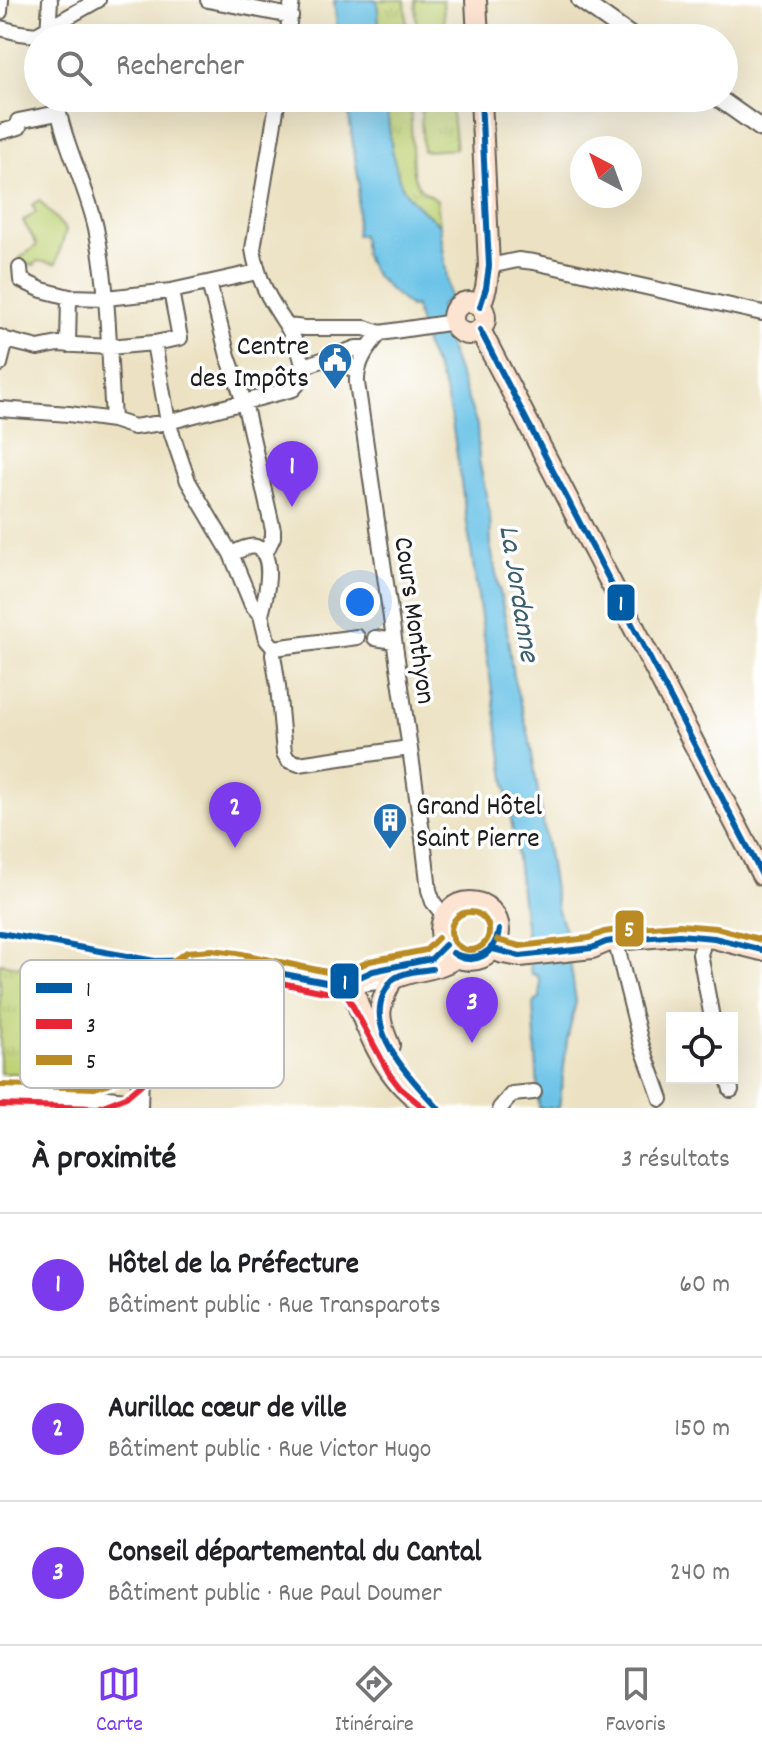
<!DOCTYPE html>
<html lang="fr">
<meta charset="utf-8">
<style>
:root{--surface:#fff;--page:#f6f6f6;--text:#202124;--muted:#757577;--line:#e0e0e0;--accent:#7c3aed}
body{margin:0;font-family:Dekko,sans-serif;background:var(--page);color:var(--text)}
.controls{position:absolute;right:24px;bottom:24px;display:grid;overflow:hidden;border-radius:0px;box-shadow:0 8px 32px #0002}
.controls button{width:72px;height:72px;display:grid;place-items:center;padding:0;border:0;border-bottom:2px solid var(--line);background:var(--surface);color:var(--text);font:40px sans-serif}
.compass{position:absolute;left:570px;top:136px;width:72px;height:72px;border-radius:50%;background:var(--surface);box-shadow:0 8px 32px #0002;rotate:319deg}
.you{position:absolute;left:360px;top:602px;width:28px;height:28px;margin:-20px;border:6px solid #fff;border-radius:50%;background:#1a73e8;box-shadow:0 0 0 12px #1a73e833}
.badge{display:grid;place-items:center;width:52px;height:52px;border-radius:50%;background:var(--accent);color:#fff;font-size:26px;font-weight:700}
.pin{position:absolute;translate:-50% -66px;filter:drop-shadow(0 2px 4px #0008)}
.pin::after{content:'';position:absolute;top:42px;width:28px;height:24px;background:inherit;clip-path:polygon(0 0,100% 0,50% 100%)}
.list{margin:0;padding:0;list-style:none}
h2{display:flex;justify-content:space-between;align-items:center;height:104px;margin:0;padding:0 32px;font-size:34px}
h2 small{font-size:26px;font-weight:400;color:var(--muted)}
.list li{display:grid;grid-template-columns:52px 1fr auto;gap:24px;align-items:center;box-sizing:border-box;height:144px;padding:0 32px;border-top:2px solid var(--line)}
.list b{display:block;font-size:30px;white-space:nowrap}
.list p{margin:0;font-size:26px;white-space:nowrap;color:var(--muted)}
.list em{font-size:26px;font-style:normal;color:var(--muted)}
.icon{flex:none;width:44px;height:44px;fill:none;stroke:currentColor;stroke-width:2;stroke-linecap:round;stroke-linejoin:round}
.map{position:relative;flex:none;width:762px;height:1108px;overflow:hidden}
.search{position:absolute;background:var(--surface);box-shadow:0 8px 32px #0002;left:24px;right:24px;top:24px;height:88px;display:flex;align-items:center;gap:20px;box-sizing:border-box;padding:0 28px;border-radius:44px;color:var(--muted);font-size:30px}
.sheet{height:536px;background:var(--surface)}
nav{display:flex;justify-content:space-around;align-items:center;box-sizing:border-box;height:112px;border-top:2px solid var(--line);background:var(--surface);font-size:22px;color:var(--muted)}
nav a{display:grid;justify-items:center;gap:4px}
nav .on{color:var(--accent)}
.map>svg:first-child{display:block}
.grass{fill:#bed174;stroke:#6d7648;stroke-width:2}
.park{fill:url(#park-tufts);stroke:#6d7648;stroke-width:2}
.water{fill:#6ac3e7;stroke:#437082;stroke-width:2}
.lines{fill:none;stroke-linecap:round;stroke-linejoin:round}
.minor-casing{stroke:#656156;stroke-width:18}
.tertiary-casing{stroke:#656156;stroke-width:20}
.secondary-casing{stroke:#656156;stroke-width:24}
.minor{stroke:#fff;stroke-width:14}
.tertiary{stroke:#fff;stroke-width:16}
.secondary{stroke:#fde3d1;stroke-width:20}
.bus-1-casing{stroke:#fff;stroke-width:12}
.bus-2-casing{stroke:#fff;stroke-width:12}
.bus-3-casing{stroke:#fff;stroke-width:12}
.bus-1{stroke:#005da5;stroke-width:6}
.bus-2{stroke:#e82534;stroke-width:6}
.bus-3{stroke:#ba8b22;stroke-width:6}
.labels{text-anchor:middle;stroke-width:7;stroke-linejoin:round;paint-order:stroke}
.poi-label{font-size:28px;fill:#1c1c1c;stroke:#fff;text-anchor:end}
.street-label{font-size:28px;fill:#1c1c1c;stroke:#fff}
.water-label{font-size:30px;font-style:italic;fill:#3b5f6d;stroke:#fff}
.key{fill:#fff;stroke:#bbb;stroke-width:2}
.key-label{font-size:22px;fill:#1c1c1c}
.line-badge{stroke:#fff;stroke-width:3}
.badge-label{font-size:22px;text-anchor:middle;font-weight:bold;fill:#fff}
</style>
<div class="map">
<svg width="762" height="1108" viewBox="0 0 762 1108">
<defs>
<pattern id="park-tufts" width="24" height="20" patternUnits="userSpaceOnUse" patternTransform="scale(2)"><rect width="24" height="20" fill="#bed174"/><path d="M3 7l-1-3M5 7V3M7 7l1-3M15 17l-1-3M17 17v-4M19 17l1-3" fill="none" stroke="#a3b364"/></pattern>
</defs>
<rect width="100%" height="100%" fill="#fff"/>
<filter id="ink" filterUnits="userSpaceOnUse"><feTurbulence type="fractalNoise" baseFrequency=".0125" numOctaves="2"/><feDisplacementMap in="SourceGraphic" scale="16" xChannelSelector="R" yChannelSelector="G"/><feConvolveMatrix kernelMatrix="1 2 1 2 8 2 1 2 1" color-interpolation-filters="sRGB"/></filter>
<filter id="wash" filterUnits="userSpaceOnUse"><feTurbulence type="fractalNoise" baseFrequency=".006" numOctaves="4" result="noise"/><feDisplacementMap in="SourceGraphic" scale="32" xChannelSelector="R" yChannelSelector="G"/><feGaussianBlur stdDeviation="1.8" result="paint"/><feColorMatrix in="noise" values="0 0 0 0 0 0 0 0 0 0 0 0 0 0 0 0 0 1.4 0 .05"/><feComposite in="paint" operator="in"/></filter>
<g filter="url(#wash)">
<rect width="100%" height="100%" fill="#ece2c3"/>
<path class="grass" d="M415,0h28l2,38h-28z
M39,200l27,30 -10,34 -19,-3 -2,4 -11,-1 -4,-6 17,-13 -14,-24 13,-9 -4,-7z"/>
<path class="park" d="M377,0h28l2,38h-27z
M386,98h24l3,75c5,18 10,17 24,27l3,25c-14,-12 -31,-24 -39,-41 -9,-21 -13,-62 -15,-86z
M420,98h30l6,51 -33,2z
M0,963l105,17c8,4 14,7 16,16l-10,64 -4,8 -13,8 -94,-3z"/>
<path class="water" d="M334,0h43l3,38h-42z
M346,98h40c2,24 6,65 15,86 8,17 25,29 39,41l10,74 -10,7 6,32 31,87 2,35 11,54 1,35 15,73 7,54 16,60 28,172 9,25 10,69 -9,39 -8,67h-20l-6,-104 7,-6v-17l-3,-6 -6,-1 -14,-115 -65,-437 -8,-35 -19,-43 -10,-38 -5,1c-16,-14 -39,-30 -45,-52 -2,-6 -2,-14 -3,-20h-6l3,-52z"/>
</g>
<g filter="url(#ink)">
<g class="lines">
<g class="minor-casing">
<path id="minor" d="M208,0l83,16
M0,12l1,-12
M0,28l20,5 16,2 62,-35
M48,34l2,-34
M287,38l5,-38
M56,98c7,45 30,86 40,130 13,63 13,128 17,192
M278,98l-25,151c5,32 16,50 34,77l18,2h60l15,5 74,-11
M0,132l19,-5 -1,-6 40,-8
M489,266l29,-6 16,2 228,51
M20,268l1,12 21,10 27,7 37,1 65,-7 86,-19
M209,283l19,73 16,46 29,128v7l-8,17
M380,333c-13,15 -24,30 -23,50l66,456 6,51 4,12 12,15
M0,337l6,3 32,8 20,-4 51,3 45,-4 26,-5 -9,-47
M154,343l14,79 20,59 43,73 21,51 9,10 6,25 7,8 -1,7 5,31 6,67 4,7
M68,345l1,-48
M334,356l22,-8h11
M0,364l6,-24
M304,366l30,-10 22,16
M0,409l69,5 44,6 21,7 34,-5 125,-33c20,-18 4,-44 -6,-63
M231,554c7,-3 18,-9 25,-7 21,8 9,53 5,68
M375,638l19,3
M274,648l83,-11
M288,760l11,4 110,-16
M702,948l-2,6 12,64
M618,951l23,92 20,56
M728,1078l3,12
M500,1108l12,-14 22,-2"/>
</g>
<g class="tertiary-casing">
<path id="tertiary" d="M580,0l54,38
M718,98l44,31
M0,1095l96,3 42,4
M139,1108l1,-36 14,-77 9,-13 9,-9 19,-12 20,-1 24,3 91,19 25,-1 11,2 30,-4"/>
</g>
<g class="secondary-casing">
<path id="secondary" d="M476,0l2,38
M453 318a16 16 0 1 1 32 0a16 16 0 1 1-32 0Z
M480,307l6,-19 3,-22 -8,-168
M480,330l282,545
M441 931a29 29 0 1 1 58 0a29 29 0 1 1-58 0Z
M493,949l10,4 17,3 72,-8 14,-6 20,-3 53,-4 35,3 48,12
M389,1045c-13,-30 -11,-37 3,-66 24,-11 42,-7 65,-22
M429,1108c-6,-5 -14,-10 -20,-16 -28,-25 -49,-75 -58,-111l22,-10 58,-12 14,-14"/>
</g>
<use href="#minor" class="minor"/>
<use href="#tertiary" class="tertiary"/>
<use href="#secondary" class="secondary"/>
<g class="bus-1-casing">
<path id="bus-1" d="M480,307l6,-19 3,-22 -8,-168
M480,330l282,545
M0,933l155,28 56,-1 115,22 25,-1 22,-10 58,-12 14,-14
M493,949l27,7 72,-8 14,-6 20,-3 53,-4 35,3 48,12
M453,953c21,10 42,1 46,-23
M453,953c20,15 43,1 46,-23
M432,969c-11,2 -27,2 -37,9 -5,3 -8,10 -11,15 -19,41 29,88 54,115"/>
</g>
<g class="bus-2-casing">
<path id="bus-2" d="M342,986l48,89 10,13 24,20
M150,1074l13,-75 15,-18 16,-10 17,-1 22,3 92,19 26,-1
M0,1105l98,3 28,-11 20,-17"/>
</g>
<g class="bus-3-casing">
<path id="bus-3" d="M451 931a19 19 0 1 1 38 0a19 19 0 1 1-38 0Z
M497,940l23,6 69,-8 15,-6 21,-3 54,-4 37,3 46,12
M0,1085l95,3 15,-5 10,-6 11,-10 14,-77 20,-24 22,-14 25,-2 25,3 90,19 22,-1 21,-10 56,-11 12,-12"/>
</g>
<use href="#bus-1" class="bus-1"/>
<use href="#bus-2" class="bus-2"/>
<use href="#bus-3" class="bus-3"/>
</g>
</g>
<defs>
<g id="civic-pin" transform="scale(1.8)"><path d="M0 17L-7.5 6A9.5 9.5 0 1 1 7.5 6Z" fill="#1f6fb2" stroke="#fff"/><path d="M-.6-6.5H3V-4.5H.6V-3L4-1V1h2V6H-6V1h2V-1L-.6-3ZM-1.2 2.5V6h2.4V2.5Z" fill="#fff"/></g>
<g id="building-pin" transform="scale(1.8)"><path d="M0 17L-7.5 6A9.5 9.5 0 1 1 7.5 6Z" fill="#1f6fb2" stroke="#fff"/><path d="M-4-6H4V6H1V3H-1V6H-4ZM-2.5-4.3h1.7v1.8h-1.7ZM.8-4.3h1.7v1.8H.8ZM-2.5-1h1.7V.8h-1.7ZM.8-1h1.7V.8H.8Z" fill="#fff"/></g>
</defs>
<g fill-rule="evenodd">
<use href="#civic-pin" x="335" y="360"/>
<use href="#building-pin" x="390" y="820"/>
</g>
<g class="labels">
<g class="poi-label">
<text x="309" y="354">Centre<tspan x="309" dy="32">des Impôts</tspan></text>
<text x="416" y="814" text-anchor="start">Grand Hôtel<tspan x="416" dy="32">Saint Pierre</tspan></text>
</g>
<g class="street-label">
<text transform="translate(417 620) rotate(82)" y="10">Cours Monthyon</text>
</g>
<g class="water-label">
<text transform="translate(521 593) rotate(81)" y="10">La Jordanne</text>
</g>
</g>
<rect x="20" y="960" width="264" height="128" rx="12" class="key"/>
<rect x="36" y="983" width="36" height="10" fill="#005da5"/>
<rect x="36" y="1019" width="36" height="10" fill="#e82534"/>
<rect x="36" y="1055" width="36" height="10" fill="#ba8b22"/>
<g class="key-label">
<text x="86" y="996">1</text>
<text x="86" y="1032">3</text>
<text x="86" y="1068">5</text>
</g>
<g class="line-badge">
<rect x="606" y="583" width="30" height="39" rx="8" fill="#005da5"/>
<rect x="614" y="909" width="31" height="39" rx="8" fill="#ba8b22"/>
<rect x="329" y="962" width="31" height="38" rx="8" fill="#005da5"/>
</g>
<g class="badge-label">
<text x="621" y="610">1</text>
<text x="629" y="936">5</text>
<text x="345" y="989">1</text>
</g>
</svg>
<div class="controls">
<button><svg class="icon" aria-label="locate" viewBox="0 0 24 24"><circle cx="12" cy="12" r="6"/><path d="M12 2v4M12 18v4M2 12h4M18 12h4"/></svg></button>
</div>
<svg class="compass" viewBox="-18 -18 36 36"><path d="M0-13l5 13h-10z" fill="#e53935"/><path d="M0 13l5-13h-10z" fill="#757577"/></svg>
<div class="you"></div>
<div class="pin badge" style="left:292px;top:507px">1</div>
<div class="pin badge" style="left:235px;top:848px">2</div>
<div class="pin badge" style="left:472px;top:1043px">3</div>
<div class="search"><svg class="icon" aria-label="search" viewBox="0 0 24 24"><circle cx="10" cy="10" r="6"/><path d="M15 15l6 6"/></svg>Rechercher</div>
</div>
<section class="sheet">
<h2>À proximité<small>3 résultats</small></h2>
<ul class="list">
<li><span class="badge">1</span><div><b>Hôtel de la Préfecture</b><p>Bâtiment public · Rue Transparots</p></div><em>60 m</em></li>
<li><span class="badge">2</span><div><b>Aurillac cœur de ville</b><p>Bâtiment public · Rue Victor Hugo</p></div><em>150 m</em></li>
<li><span class="badge">3</span><div><b>Conseil départemental du Cantal</b><p>Bâtiment public · Rue Paul Doumer</p></div><em>240 m</em></li>
</ul>
</section>
<nav>
<a class="on"><svg class="icon" aria-label="map" viewBox="0 0 24 24"><path d="M3 6l6-2 6 2 6-2v14l-6 2-6-2-6 2zM9 4v14M15 6v14"/></svg>Carte</a>
<a><svg class="icon" aria-label="directions" viewBox="0 0 24 24"><path d="M12 3l9 9-9 9-9-9zM9 14v-3h6M13 9l2 2-2 2"/></svg>Itinéraire</a>
<a><svg class="icon" aria-label="saved" viewBox="0 0 24 24"><path d="M7 4h10v16l-5-4-5 4z"/></svg>Favoris</a>
</nav>
